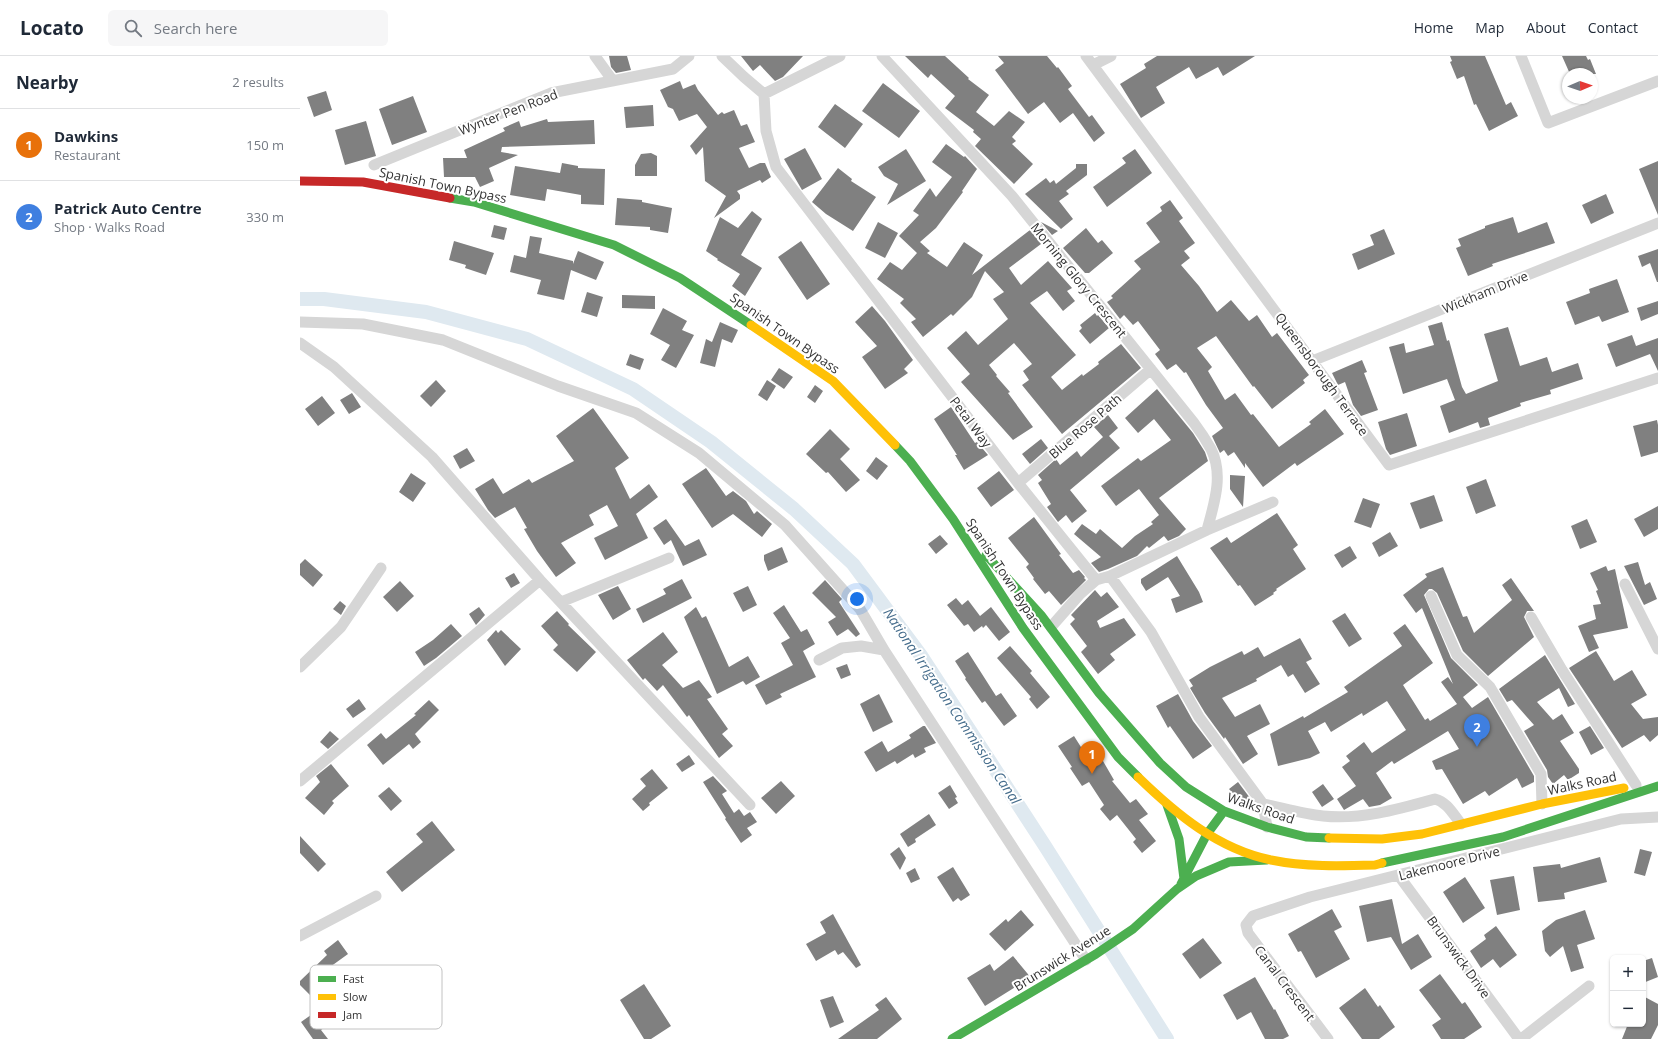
<!DOCTYPE html>
<meta charset="utf-8">
<style>
:root{--surface:#fff;--page:#f6f6f7;--text:#1f2937;--muted:#747a83;--line:#e0e1e3;--accent:#db2777}
body{margin:0;font-family:"Open Sans",sans-serif;background:var(--page);color:var(--text)}
.controls{position:absolute;right:12px;bottom:12px;display:grid;overflow:hidden;border-radius:6px;box-shadow:0 1px 3px #0004}
.controls button{width:36px;height:36px;display:grid;place-items:center;padding:0;border:0;border-bottom:1px solid var(--line);background:var(--surface);color:var(--text);font:20px sans-serif}
.compass{position:absolute;left:1262px;top:12px;width:36px;height:36px;border-radius:50%;background:var(--surface);box-shadow:0 1px 3px #0004;rotate:88deg}
.you{position:absolute;left:557px;top:543px;width:14px;height:14px;margin:-10px;border:3px solid #fff;border-radius:50%;background:#1a73e8;box-shadow:0 0 0 6px #1a73e833}
.badge{display:grid;place-items:center;width:26px;height:26px;border-radius:50%;background:var(--accent);color:#fff;font-size:13px;font-weight:700}
.pin{position:absolute;translate:-50% -33px;filter:drop-shadow(0 1px 2px #0008)}
.pin::after{content:'';position:absolute;top:21px;width:14px;height:12px;background:inherit;clip-path:polygon(0 0,100% 0,50% 100%)}
.list{margin:0;padding:0;list-style:none}
h2{display:flex;justify-content:space-between;align-items:center;height:52px;margin:0;padding:0 16px;font-size:17px}
h2 small{font-size:13px;font-weight:400;color:var(--muted)}
.list li{display:grid;grid-template-columns:26px 1fr auto;gap:12px;align-items:center;box-sizing:border-box;height:72px;padding:0 16px;border-top:1px solid var(--line)}
.list b{display:block;font-size:15px;white-space:nowrap}
.list p{margin:0;font-size:13px;white-space:nowrap;color:var(--muted)}
.list em{font-size:13px;font-style:normal;color:var(--muted)}
.icon{flex:none;width:22px;height:22px;fill:none;stroke:currentColor;stroke-width:2;stroke-linecap:round;stroke-linejoin:round}
.map{position:relative;flex:none;width:1358px;height:983px;overflow:hidden}
header{display:flex;align-items:center;gap:24px;box-sizing:border-box;height:56px;padding:0 20px;background:var(--surface);border-bottom:1px solid var(--line)}
header strong{font-size:19px}
nav{display:flex;gap:22px;margin-inline-start:auto;font-size:14px}
.search{width:280px;height:36px;background:var(--page);display:flex;align-items:center;gap:10px;box-sizing:border-box;padding:0 14px;border-radius:6px;color:var(--muted);font-size:15px}
main{display:flex}
aside{flex:1;background:var(--surface)}
.map>svg:first-child{display:block}
.lines{fill:none;stroke-linecap:round;stroke-linejoin:round}
.canal{stroke:#dfe9f0;stroke-width:14}
.building{fill:#808080}
.street{stroke:#d6d6d6;stroke-width:11}
.fast{stroke:#4caf50;stroke-width:9}
.slow{stroke:#ffc107;stroke-width:9}
.jam{stroke:#c62828;stroke-width:9}
.labels{text-anchor:middle;stroke-width:4;stroke-linejoin:round;paint-order:stroke}
.street-label{font-size:13px;fill:#323232;stroke:#fff}
.water-label{font-size:14px;font-style:italic;fill:#476e8d;stroke:#fff}
.key{fill:#fff;stroke:#c2c2c2;stroke-width:1}
.key-label{font-size:11px;fill:#323232}
</style>
<header>
<strong>Locato</strong>
<div class="search"><svg class="icon" aria-label="search" viewBox="0 0 24 24"><circle cx="10" cy="10" r="6"/><path d="M15 15l6 6"/></svg>Search here</div>
<nav><a>Home</a><a>Map</a><a>About</a><a>Contact</a></nav>
</header>
<main>
<aside>
<h2>Nearby<small>2 results</small></h2>
<ul class="list">
<li><span class="badge" style="background:#e8710a">1</span><div><b>Dawkins</b><p>Restaurant</p></div><em>150 m</em></li>
<li><span class="badge" style="background:#3f7fe0">2</span><div><b>Patrick Auto Centre</b><p>Shop · Walks Road</p></div><em>330 m</em></li>
</ul>
</aside>
<div class="map">
<svg width="1358" height="983" viewBox="0 0 1358 983">
<rect width="100%" height="100%" fill="#fff"/>
<g class="lines">
<path class="canal" d="M0,243h24l102,13 101,27 106,50 78,53 83,67 59,55 69,93 123,189 122,193"/>
</g>
<path class="building" d="M309,0h18l4,14 -15,3 -5,-6z
M441,0h62l-20,21 -8,4 -15,-16 -7,6z
M605,0h40l24,22 -1,1 21,16 -13,17 18,14 15,-15 16,11 -13,15 4,4 -4,3 21,20 -19,20 -39,-38 6,-7 -8,-7 1,-2 -29,-22 10,-12 -24,-22 -3,4z
M698,0h49l10,12 1,-1 14,19 -4,3 21,28 3,-2 13,18 -11,9 -21,-29 -13,10 -16,-21 -16,12 -33,-44 9,-7z
M857,0h98l-32,20 -5,-9 -22,12 -7,-12 -33,20 9,16 -24,15 -21,-34 26,-16 -2,-4z
M1150,0h35l21,49 5,-3 7,14 -29,15 -13,-27 -2,1 -10,-29 -7,3 -7,-17 2,-1z
M1262,0h24l2,4 2,-1 6,15h-26z
M380,25l3,8 12,-5 3,6 20,25 4,-3 2,2 10,-4 7,16 6,-2 8,18 -16,6 10,20 11,-5h5l6,14 -9,6 -2,-3 -23,11 3,4v4l-26,19 12,-22 -21,-15 -2,-34 -7,8 -6,-9 17,-19 -10,-13 -18,7 -6,-12 -5,-2 -8,-17z
M583,27l37,28 -21,27 -37,-27z
M26,35l6,19 -18,7 -7,-20z
M113,40l14,36 -35,13 -13,-36z
M535,48l28,20 -18,24 -27,-21z
M353,49l1,21 -28,2 -2,-21z
M247,63l1,3 46,-2 1,24 -93,3 -1,5 17,3 -29,13 5,13 -14,6 -5,-10h-31l-1,-19h24l-3,-8 41,-19 -2,-3 16,-7 2,6z
M66,65l10,35 -31,9 -10,-35z
M646,88l18,13 1,-1 12,13 -15,22 1,1 -27,36 -16,14 10,9 -3,2 20,14 17,-25 19,13 -11,20 58,-45 11,14 -32,24 12,17 27,-24 24,27 -5,3 8,10 -12,10 -16,-20 -17,12 46,52 -25,22 11,13 20,-16 1,2 16,-12 -1,-2 23,-18 20,24 -79,66 -40,-49 7,-5 -6,-9 9,-7 -18,-21 -25,22 8,10 -1,1 14,16 -2,1 25,34 -20,13 -52,-58 9,-8 -23,-26 19,-17 12,14 30,-26 -15,-20 11,-7 -19,-21 -13,26 -19,19 -2,-2 -28,23 -12,-15 5,-3 -16,-16 4,-4 -27,-20 13,-17 12,8 15,-17 -18,-17 20,-21 -6,-4 17,-23 6,9 16,-20 -20,-15z
M505,92l17,31 -20,11 -18,-31z
M606,93l20,32 -39,24 11,-21 -14,-8 -6,-9z
M835,93l17,24 -45,34 -14,-20 33,-24 -4,-5z
M351,97l6,3v20h-22v-11l6,-11z
M1358,105v54l-19,-46z
M262,107l16,3v2l27,1 -1,36 -23,-1v-9l-34,-6 -2,12 -35,-6 5,-29 45,7z
M776,108h11v11l-21,16 3,3 -10,7 14,18 -12,10 -36,-35 21,-16 4,5 4,-3 2,4 20,-16z
M538,112l14,11 -1,2 25,16 -23,34 -27,-17 -14,-12z
M1306,138l8,19 -23,11 -9,-19z
M317,142l25,2v2l30,6 -4,25 -18,-3v-3l-35,-2z
M870,144l13,18 -4,3 16,22 -11,8 6,7 -9,7 18,21 18,26 14,-12 18,21 8,-6 15,22 5,-4 32,42 -6,5 2,3 -33,26 -18,-23 -1,1 -37,-51 -19,12 15,19 -4,4 17,29 10,-7 16,22 2,-1 26,33 32,-23 -2,-2 16,-13 19,25 -47,32 -2,-3 -32,24 -18,-24v5l-11,-16 -6,4 -4,-6 -4,3 -8,-17 11,-8 -17,-23 -20,-33 -2,1 -8,-9 -9,6 -12,-16 5,-4 -22,-29 -5,4 -9,-10 -4,4 -13,-17 6,-4 -2,-2 30,-27 -7,-8 26,-19 -14,-19 16,-12 -2,-4z
M452,155l10,8 -21,36 21,13 -17,28 -13,-10 8,-12 -23,-14 1,-1 -12,-8 14,-34 18,11z
M1213,161l5,16 29,-11 8,21 -63,21 1,2 -25,10 -12,-28 5,-2 -3,-7 27,-11v-2z
M578,166l20,11 -13,25 -20,-10z
M741,166l17,9 -6,4z
M194,169l13,3 -3,12 -13,-3z
M786,172l12,15 4,-3 11,13 -24,20h-4l-22,-25z
M1084,173l11,25 -37,16 -6,-16 22,-9 -4,-10z
M230,180l12,2 -3,15 34,8v3l5,-13 26,11 -8,18 -25,-10 -7,30 -27,-6 4,-14 -31,-8 4,-17 12,3z
M154,185l40,12 -8,22 -21,-7 1,-3 -17,-5z
M501,185l29,43 -23,16 -29,-43z
M1358,193v33h-1l-7,-19 -8,4 -4,-11z
M1317,223l12,33 -27,10 -3,-6 -24,9 -9,-23 24,-9 -1,-4z
M287,236l16,5 -6,20 -16,-5z
M322,239l33,1v13l-33,-1z
M1358,245v13l-17,7 -4,-13z
M572,250l13,15 28,39 -9,9 4,4 -23,16 -23,-32 15,-11 -22,-24z
M363,252l24,13 -5,9 12,5 -18,33 -15,-8 9,-15 -20,-11z
M795,257l2,3 1,-1 11,13 -19,16 -11,-13 3,-3 -2,-3z
M420,266l18,8 -6,13 -10,-4 -7,28 -15,-4 6,-24 6,3z
M1142,266l5,19 2,-1 13,47 4,7 32,-13 -14,-47 24,-7 12,39 27,-9 5,15 26,-9 5,16 -33,11 1,4 -31,9 1,3 -33,12 2,7 -10,3 -2,-6 -29,11 -9,-27 15,-6 -8,-21 -44,15 -14,-47 15,-4 2,10 28,-8 -6,-19z
M1332,279l4,11 22,-8v33l-8,-17 -34,13 -9,-23z
M330,298l14,5 -4,11 -14,-5z
M1062,304l5,12 -3,1 14,37 -17,6 -8,-11 -8,-23 -7,3 -6,-12z
M479,312l14,9 -9,12 -13,-9z
M136,324l10,11 -15,16 -11,-11z
M467,324l9,6 -9,15 -9,-6z
M515,329l8,6 -8,12 -8,-6z
M857,333l36,44 12,19 3,9 -49,37 27,31 -7,7 -11,5 -4,-5 -15,12 -2,-2 -10,10 -29,13 -9,3 -8,-9 10,-6 -27,-23 8,-10 14,10 4,-5 22,19 13,-12 18,-12 -2,-2 8,-7 -20,-26 -23,17 -15,-20 37,-28 3,3 30,-21 -17,-21 -16,14 -13,-15z
M52,337l9,14 -12,7 -9,-14z
M22,340l13,17 -17,13 -13,-17z
M651,351l24,36 2,-1 11,13 -24,15 -9,-15h2l-23,-36z
M293,352l36,50 -14,10 15,31 19,-15 9,13 -22,17 12,24 -43,22 -11,-22 24,-12 -11,-21 -18,10 5,10 -33,18 15,20 -20,14 -19,-26 -13,-22 3,-1 -12,-21 -20,11 -7,-8 -13,-21 18,-11 10,16 26,-15 3,4 42,-22 -18,-25z
M1107,357l10,33 -27,9 -4,-6 -8,-27z
M808,359l10,13 -9,8 11,12 -50,42 17,21 -15,12 -6,-8 -8,7 -11,-15 4,-3 -13,-21 4,-3 -4,-5 18,-16 4,6 17,-14 4,6 22,-20 -9,-10z
M1357,364l1,5v27l-17,5 -8,-31z
M530,373l20,20 -10,10 20,21 -14,12 -18,-20 -2,1 -20,-19z
M741,383l7,9 -18,16 -8,-10z
M167,392l8,13 -15,8 -7,-13z
M576,401l12,9 -11,14 -11,-9z
M406,412l20,28 7,-5 13,10 8,13 3,-3 15,13 -10,13 -29,-23 -21,14 -30,-44z
M699,415l15,19 -23,17 -14,-19z
M111,417l15,10 -13,19 -14,-10z
M930,419l15,1 -2,31 -13,-18z
M1186,423l10,27 -20,8 -10,-27z
M1134,439l9,26 -23,8 -10,-26z
M1063,442l17,6 -9,24 -17,-6z
M1358,450v23l-14,8 -10,-18z
M977,457l21,32 -5,4 13,20 -30,20 1,1 -4,3 1,1 -19,12 -15,-21 -2,1 -28,-38 17,-11 4,6z
M734,461l27,37 -2,1 14,18 6,-3 6,7 -1,1 2,2 -25,25 -12,-14 -4,3 -12,-15 1,-1 -8,-11 3,-3 -21,-26z
M366,463l19,27 14,-7 8,16 -24,11 -12,-26 -7,5 -11,-17z
M1287,463l10,23 -17,7 -9,-23z
M1090,476l8,14 -19,11 -7,-14z
M640,479l8,9 -12,10 -8,-10z
M1050,490l7,12 -15,10 -8,-13z
M482,491l6,15 -20,9 -4,-11v-5z
M877,500l22,36 4,10 -27,11 -5,-14 9,-3 -12,-19 -22,14 -5,-8v-4z
M5,503l18,16 -10,12 -13,-12v-11z
M1338,506l7,23 5,-3 7,17 -13,6 -20,-39z
M1306,510l2,5 7,-2 13,59 -35,7 6,13 -10,4 -11,-26 18,-7 -3,-14 8,-1 -5,-13 2,-1 -8,-17z
M1143,511l20,50 4,-1 7,17 38,-33 -10,-15 9,-7 23,33h-7l-3,6 10,20 -46,39 -25,-25 -26,-58 -5,-4h-3l-5,6 27,63 27,27 -15,12 9,11 16,-11 46,79v6l-12,6 -5,-10 -28,18 -4,-5 -22,13 -21,-35 -6,1 -4,-9 27,-12 -11,-18 -54,33 -2,-3 -16,12 16,25 -12,7 -11,2 -6,-8 -19,11 -7,-11 19,-13 -14,-19 8,-6 -4,-5 18,-14 8,11 34,-23 -19,-29 -24,15 -1,-3 -31,19 -6,-10 -17,9 12,22 -10,5 -32,8 -8,-32 33,-18 1,2 44,-26 -4,-5 58,-41 -9,-13 12,-9 28,39 -30,22 22,35 3,-2 2,3 27,-17 -16,-22 7,-5 5,7 -31,-76 -6,5 -13,-18 24,-18 -2,-3z
M214,517l6,10 -9,5 -6,-10z
M382,523l10,19 -49,25 -7,-14 30,-15 -3,-5z
M525,524l17,19 -3,3 21,32 -4,3 -8,-8 -11,7 -9,-14 8,-5 -24,-24z
M100,525l14,15 -17,16 -14,-15z
M318,530l13,23 -18,11 -15,-25z
M448,530l9,19 -14,7 -10,-19z
M795,534l6,7 6,-5 12,15 -22,14 3,7 24,-10 12,17 -26,19 5,6 -17,14 -17,-22 6,-6 -17,-22 5,-5 -4,-4z
M656,542l6,7 6,-5 12,16 11,-9 19,25 -11,9 -13,-16 -3,3 -1,-2 -8,6 -6,-8 -4,2 -17,-21z
M40,545l6,5 -5,9 -8,-6z
M484,549l17,27 6,-3 8,15 -12,7 13,26 -36,17 2,3 -16,8 -11,-20 38,-20 -12,-22 9,-5 -17,-25z
M179,551l6,8 -9,10 -7,-11z
M396,551l6,11 4,-2 23,51 19,-11 12,21 -14,8 -3,-4 -26,13 -33,-77z
M257,555l12,13 -1,1 28,27 -19,20 -24,-22 5,-5 -17,-19z
M1045,557l17,26 -13,8 -17,-26z
M151,568l11,12 -26,22 -12,8 -9,-14 18,-12z
M196,574l2,3 3,-3 20,19 -16,17 -18,-26z
M363,576l15,20 -16,13 21,23 16,-8 13,17 -5,2 21,30 -6,5 11,12 -14,12 -30,-43 -2,2 -24,-32 -6,6 -12,-13 -2,2 -16,-20z
M1000,582l12,21 -6,3 14,22 -15,9 -12,-19 -5,3 -7,-12 -25,14 1,2 -35,17 13,19 25,-13 10,20 -23,12 11,18 -15,10 -18,-27 -1,2 -19,-26 -15,-25 3,-2 -4,-6 21,-13 32,-16 2,4 14,-8 6,10z
M710,590l22,25 -2,2 20,24 -13,12 -8,-10 2,-2 -34,-39z
M1296,595l18,30 18,-11 15,25 -16,9 12,15 15,-2v18l-8,7 -6,-7 -22,13 -53,-80z
M668,596l28,44 5,-3 16,23 -13,10 -19,-25 -3,2 -17,-24 1,-1 -11,-17z
M1245,599l30,49 -7,3 -9,-19 -22,14 16,18 9,-6 12,19 -14,8 19,28v4l-11,7 -4,-5 -11,9 -5,-7 -1,-7 -23,-39 10,-6 -22,-25 -5,2 -8,-13z
M547,608l4,11 -10,4 -5,-11z
M579,638l14,28 -20,10 -13,-28z
M878,638l15,27 19,25 -19,13 -23,-33 -2,2 -12,-22z
M59,643l7,10 -13,9 -7,-9z
M129,644l10,10 -24,24 6,8 -8,7 -4,-5 -26,21 -16,-20 14,-12 5,6 30,-24 -2,-1z
M623,670h2l11,17 -12,5 2,4 -11,6 -2,-4 -16,10 -2,-3 -19,11 -12,-20 18,-11 6,11 23,-14 -2,-3z
M1290,670l14,22 -13,7 -12,-23z
M30,675l9,8 -11,10 -8,-7z
M774,680l12,19 10,-6 18,31 -2,1 18,22 6,-4 12,15 -9,6 17,21 -14,12 -9,-11 3,-3 -19,-24 -7,6 -10,-12 4,-4 -15,-23 -7,4 -12,-18 2,-1 -14,-21z
M389,699l6,9 -13,8 -6,-8z
M31,708l18,22 -17,15 2,2 -10,12 -19,-17 15,-16 -4,-6z
M352,713l16,19 -19,15 1,2 -7,6 -11,-12 14,-13 -6,-7z
M413,720l14,15 -5,3 12,19 5,-4 5,7 6,-4 7,10 -10,6 5,7 -11,8 -16,-24 1,-1 -23,-36z
M481,725l14,15 -19,18 -15,-16z
M938,726l15,20 -8,6 -16,-19z
M1023,728l11,15 -12,8 -10,-15z
M650,729l7,12 -2,1 3,5 -9,6 -11,-16z
M89,731l13,14 -11,10 -13,-15z
M629,758l7,11 -21,14 1,3 -8,5 -8,-13z
M132,765l23,29 -53,42 -16,-20 37,-30 -7,-8z
M0,780l26,28 -8,8 -18,-19z
M599,791l7,11 -6,12 -10,-16z
M1340,793l12,3 -7,24 -11,-3z
M1300,801l7,25 -43,11 1,6 -27,3 -5,-35 27,-3 1,4z
M653,811l17,28 -9,6 -3,-3 -5,4 -16,-25z
M615,812l5,11 -9,4 -5,-10z
M1214,820l6,34 -23,5 -7,-35z
M1165,821l20,31 -22,15 -20,-31z
M1092,843l10,45 16,-10 14,23 -21,13 -20,-33 -24,5 -8,-36z
M1032,853l10,18 -8,4 16,28 -34,19 -15,-27 -3,1 -10,-18z
M721,854l13,15 -29,26 -16,-17 17,-15 2,3z
M1285,854l10,29 -18,6 7,23 -13,4 -8,-26 -13,11 -5,-6 -3,-20 14,-11z
M533,858l28,51 -5,3 -13,-16 -5,3 -3,-5 -19,11 -10,-17 20,-11 -6,-11z
M1196,870l21,29 -17,13 -7,-9 -12,9 -11,-17 16,-12 -2,-4z
M903,882l19,25 -22,16 -18,-25z
M38,884l10,14 -18,13 5,6 -24,23 -11,-11v-4l27,-26 -3,-4z
M713,900l19,23 -13,9 -2,-2 -32,20 -18,-28 23,-14 4,7z
M1352,902l6,19 -15,6v-22z
M1140,918l22,30 3,-2 17,25 -18,12h-23l-9,-14 9,-6 -22,-29z
M955,921l19,33 1,-1 14,27 -6,3h-18l-14,-27 -14,8 -14,-25z
M344,928l27,42 -20,13h-7l-24,-39z
M1065,932l13,19 2,-2 15,22 -16,12h-17l-23,-31z
M533,940l11,26 -14,6 -10,-28z
M1343,940l15,8v21l-7,14h-29l6,-15h15z
M586,941l16,22 -25,20h-39l41,-29 -4,-5z
M25,949l10,15 -14,10 7,9h-15l-12,-17z"/>
<g class="lines">
<path class="street" d="M295,0l18,25
M422,0l22,21 20,17 76,-38
M582,0l130,140 182,227c6,8 12,17 17,26 13,26 3,55 -4,81
M786,0l303,409 269,-87
M1221,0l27,67 110,-42
M793,9l18,-9
M464,38l2,37 10,36 242,316 78,97
M74,109l177,-72 122,-24 16,-13
M0,266l63,2 80,16 115,46 78,27 63,40 86,72 75,84 24,41 202,310
M0,287l34,24 98,90 108,123 210,225
M1012,305l346,-138
M718,427l133,-114
M810,520l41,56 48,85 64,87 4,23
M1325,528l33,65
M1131,540l26,59 33,32 51,87 1,30
M261,546l108,-44
M1231,561l31,53 74,115
M751,571l29,-33 16,-14 14,-4 97,-46 66,-28
M519,604l23,-12 19,-2 23,4
M0,611l41,-40 40,-59
M0,725l240,-201
M963,748c20,4 40,10 60,12 38,4 76,-7 112,-17 12,3 18,15 26,25
M1099,820l120,163
M0,880l76,-40
M1028,983l-80,-106 -2,-8 7,-9 57,-19 311,-78 37,-2
M1221,983l68,-53"/>
<path class="fast" d="M150,142l24,4 140,43 66,33 71,47
M595,389l15,16 43,58 70,109 95,129 20,20
M686,499l55,60 58,78 61,70 26,24 38,24 43,16 39,10 23,1
M867,749l12,34 5,40
M1082,807l121,-26 155,-51
M881,828l26,-50 17,-23
M652,983l144,-85 37,-25 44,-40 19,-13 33,-14 38,-2"/>
<path class="slow" d="M451,269l82,56 62,64
M838,721c38,37 80,72 133,83 34,7 69,6 104,5l7,-2
M1029,782l53,1 40,-5 120,-30 82,-16"/>
<path class="jam" d="M0,125l63,1 87,16"/>
</g>
<g class="labels">
<g class="street-label">
<text transform="translate(208 56) rotate(-21)" y="5">Wynter Pen Road</text>
<text transform="translate(143 129) rotate(12)" y="5">Spanish Town Bypass</text>
<text transform="translate(779 224) rotate(51)" y="5">Morning Glory Crescent</text>
<text transform="translate(1185 236) rotate(-22)" y="5">Wickham Drive</text>
<text transform="translate(485 277) rotate(35)" y="5">Spanish Town Bypass</text>
<text transform="translate(1022 318) rotate(54)" y="5">Queensborough Terrace</text>
<text transform="translate(671 366) rotate(53)" y="5">Petal Way</text>
<text transform="translate(785 370) rotate(-41)" y="5">Blue Rose Path</text>
<text transform="translate(705 518) rotate(57)" y="5">Spanish Town Bypass</text>
<text transform="translate(1282 727) rotate(-12)" y="5">Walks Road</text>
<text transform="translate(961 752) rotate(19)" y="5">Walks Road</text>
<text transform="translate(1149 807) rotate(-14)" y="5">Lakemoore Drive</text>
<text transform="translate(1159 901) rotate(54)" y="5">Brunswick Drive</text>
<text transform="translate(762 902) rotate(-32)" y="5">Brunswick Avenue</text>
<text transform="translate(985 927) rotate(53)" y="5">Canal Crescent</text>
</g>
<g class="water-label">
<text transform="translate(652 650) rotate(56)" y="5">National Irrigation Commission Canal</text>
</g>
</g>
<rect x="10" y="909" width="132" height="64" rx="6" class="key"/>
<rect x="18" y="920" width="18" height="6" fill="#4caf50"/>
<rect x="18" y="938" width="18" height="6" fill="#ffc107"/>
<rect x="18" y="956" width="18" height="6" fill="#c62828"/>
<g class="key-label">
<text x="43" y="927">Fast</text>
<text x="43" y="945">Slow</text>
<text x="43" y="963">Jam</text>
</g>
</svg>
<div class="controls">
<button>+</button>
<button>−</button>
</div>
<svg class="compass" viewBox="-18 -18 36 36"><path d="M0-13l5 13h-10z" fill="#e53935"/><path d="M0 13l5-13h-10z" fill="#747a83"/></svg>
<div class="you"></div>
<div class="pin badge" style="left:792px;top:718px;background:#e8710a">1</div>
<div class="pin badge" style="left:1177px;top:691px;background:#3f7fe0">2</div>
</div>
</main>
